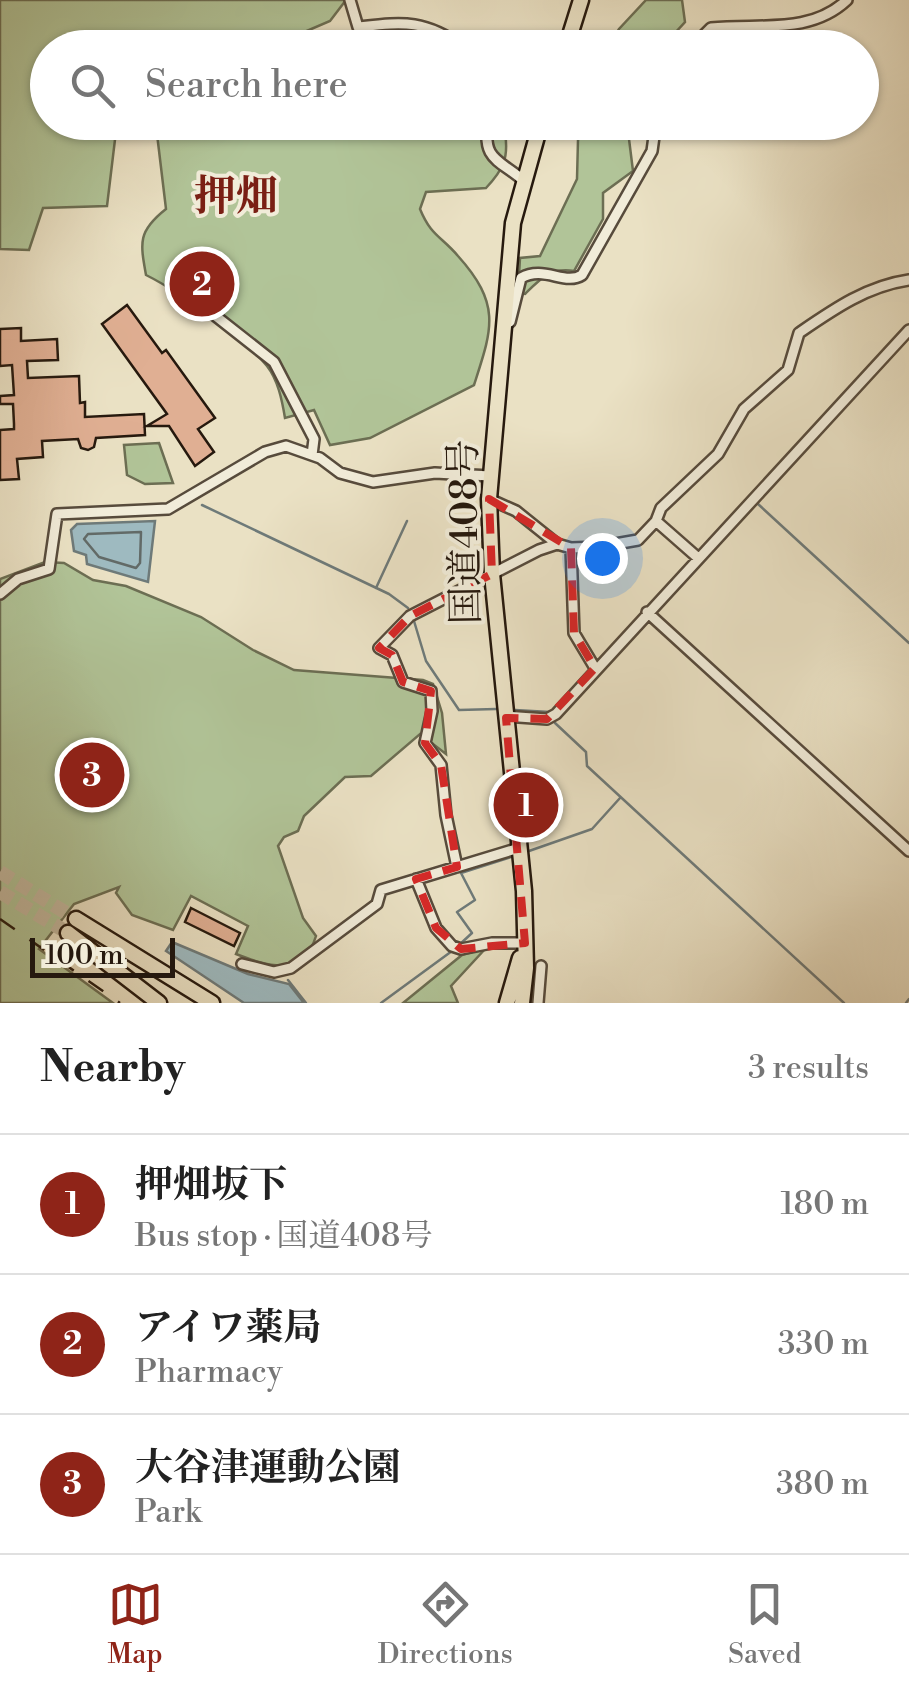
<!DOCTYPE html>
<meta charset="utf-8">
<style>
:root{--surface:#fff;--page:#f2f2f2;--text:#222;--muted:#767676;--line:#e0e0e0;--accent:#8f2418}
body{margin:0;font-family:"Libre Bodoni","Noto Serif JP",serif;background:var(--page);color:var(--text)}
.scale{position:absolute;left:30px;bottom:25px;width:145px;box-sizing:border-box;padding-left:10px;border:5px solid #26190e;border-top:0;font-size:28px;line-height:35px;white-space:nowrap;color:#26190e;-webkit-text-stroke:8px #f1ecd9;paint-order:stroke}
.you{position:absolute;left:602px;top:558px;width:35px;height:35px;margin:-25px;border:8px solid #fff;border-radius:50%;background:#1a73e8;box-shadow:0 0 0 15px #1a73e833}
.badge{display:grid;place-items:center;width:65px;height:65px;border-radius:50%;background:var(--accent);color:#fff;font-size:32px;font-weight:700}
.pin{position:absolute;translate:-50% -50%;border:5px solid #fff;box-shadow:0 2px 10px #0006}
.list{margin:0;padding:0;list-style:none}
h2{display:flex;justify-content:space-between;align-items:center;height:130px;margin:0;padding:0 40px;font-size:42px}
h2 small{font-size:32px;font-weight:400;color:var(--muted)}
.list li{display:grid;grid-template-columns:65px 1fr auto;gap:30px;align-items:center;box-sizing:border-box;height:140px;padding:0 40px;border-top:2px solid var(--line)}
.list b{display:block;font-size:38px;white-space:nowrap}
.list p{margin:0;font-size:32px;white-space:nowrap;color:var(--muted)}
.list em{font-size:32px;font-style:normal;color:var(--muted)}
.icon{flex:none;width:55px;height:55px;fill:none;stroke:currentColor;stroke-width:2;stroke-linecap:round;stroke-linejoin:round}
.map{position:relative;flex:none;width:909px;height:1003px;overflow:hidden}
.search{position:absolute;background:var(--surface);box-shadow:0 2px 8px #0004;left:30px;right:30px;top:30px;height:110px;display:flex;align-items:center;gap:25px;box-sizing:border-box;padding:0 35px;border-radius:55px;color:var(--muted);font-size:38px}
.sheet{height:550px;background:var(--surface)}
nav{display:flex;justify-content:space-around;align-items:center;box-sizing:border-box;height:140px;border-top:2px solid var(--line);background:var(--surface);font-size:28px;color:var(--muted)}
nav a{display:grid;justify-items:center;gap:5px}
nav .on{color:var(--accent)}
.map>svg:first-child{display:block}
.green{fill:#b1c498;stroke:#6c6e53;stroke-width:2.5}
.water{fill:#9ebac0;stroke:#6e7a79;stroke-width:2.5}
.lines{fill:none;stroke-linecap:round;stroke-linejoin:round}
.shore{stroke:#626a67;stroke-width:2.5}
.stream{stroke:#6e7a79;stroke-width:2.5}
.building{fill:#e0af93;stroke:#26190e;stroke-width:2.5}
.trunk-tunnel{stroke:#c3b9a0;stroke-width:14;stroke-dasharray:14 7;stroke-linecap:butt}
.minor-casing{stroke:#574b3c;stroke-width:14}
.trunk-casing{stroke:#26190e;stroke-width:19}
.minor{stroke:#f1ecd9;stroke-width:9}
.trunk{stroke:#eae1c4;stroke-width:14}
.rail{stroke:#26190e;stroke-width:2.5;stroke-dasharray:18 18;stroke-linecap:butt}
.marked{fill:none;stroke:#d62828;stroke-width:8;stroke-dasharray:20 12;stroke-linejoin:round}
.labels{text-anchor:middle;stroke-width:8;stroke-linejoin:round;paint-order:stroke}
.street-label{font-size:38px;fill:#26190e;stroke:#f1ecd9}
.quarter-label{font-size:42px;font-weight:bold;fill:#7a1f14;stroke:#f1ecd9}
</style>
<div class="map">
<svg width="909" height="1003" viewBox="0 0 909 1003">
<rect width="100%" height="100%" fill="#eae1c4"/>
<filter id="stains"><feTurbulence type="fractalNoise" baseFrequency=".002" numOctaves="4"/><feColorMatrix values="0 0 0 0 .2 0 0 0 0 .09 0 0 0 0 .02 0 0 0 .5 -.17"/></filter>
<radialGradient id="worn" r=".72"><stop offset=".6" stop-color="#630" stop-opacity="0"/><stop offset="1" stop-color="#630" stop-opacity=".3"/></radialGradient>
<path class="green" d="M0,0h346l-16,21 -35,15 -5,11 -242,1v74l69,1 -10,83 -64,2 -14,42 -29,-1z
M646,0h36l3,22 -23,25h-55l12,-18z
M489,122l16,11c4,25 -2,37 -19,55l-60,4 -6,17c11,27 21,27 38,47 44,49 34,73 16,129l-104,53 -40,7 -16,-35 -29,8c-3,-18 -7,-38 -18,-52 -24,-29 -87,-74 -121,-91 -6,-33 -8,-44 20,-66l-9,-75 -29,-11z
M588,123h39l6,48 -30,22v26l-29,52c-23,-4 -34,8 -49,23l-7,-1 2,-35 20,-2 37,-77 1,-39z
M159,443l14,40 -28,1 -18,-9 -3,-30z
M45,562l19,1 29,17 33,6 75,31 52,33 41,20 129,10 10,4 9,29 4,41 -26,-20 -49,42 -26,1 -41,39 -6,15 -14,6 -6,9 25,72 13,18c-13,43 -49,30 -80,18l12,-28 -57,-30 -18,34 -41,-15 -16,-22 3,-6 -45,17 -35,45 74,54h-113v-424z
M486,948l-35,38 7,17h-55l59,-48z"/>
<path class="water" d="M155,521l-7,61 -61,-18 -1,-9 -12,-4 -3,-21 6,-6z
M172,942l76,32 41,10 15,19h-60l-78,-52z"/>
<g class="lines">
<path class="shore" d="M141,532l-1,31 -4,5 -37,-11 -15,-18 4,-5z"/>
<path class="stream" d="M758,504l151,139
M202,505l187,89 19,14
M376,588l31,-67
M414,621l12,40 33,49 37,-1
M515,710l35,2
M555,723l31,29 1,14 257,237
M529,851l63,-22 28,-31
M458,946l14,-13 -15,-21 18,-12 -14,-27 50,-16
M288,980l18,23
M381,1003l71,-52
M906,1003l3,-4"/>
</g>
<path class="building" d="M127,305l35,48 4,-3 49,68 -17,11 16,23 -19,14 -26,-40h-22l20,-12 -65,-90z
M21,328v13l36,-2 1,21 -31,1 1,17 51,-2 1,27 5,-1v15l59,-3 1,21 -49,3 -2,9 -6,3 -7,-2 -3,-9 -36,2 1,16 -26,2 2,20 -19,1v-50l14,-1v-5l-1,-20h-13v-8l14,-1 -2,-30 -12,1v-37z
M191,908l49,25 -6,13 -49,-24z"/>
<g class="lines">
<path class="trunk-tunnel" d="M0,872l76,47
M0,892l68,41"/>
<g class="minor-casing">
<path id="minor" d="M350,0l8,27c46,-5 66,-8 107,21
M691,48l20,-20c48,-5 99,7 136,-28
M488,122c-6,38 10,37 35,58
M208,310l66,52 40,77 -2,16
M510,322l11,-44c23,-13 44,8 61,-3l70,-124 4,-29
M489,499l27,12 41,33
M656,521l41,36
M571,548l3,85 21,35
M0,594l18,-15 31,-10 8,-55 111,-5 97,-57 21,-6 34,12 20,15 33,9 62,-9 55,3
M647,612l262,239
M505,716l42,3 9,-5 353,-384
M457,867l-11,-52 -5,-50 -16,-22 7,-32 -1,-20 -28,-9 -11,-27 -13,-7 31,-32 129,-66 18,-6 14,4 27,-1 40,-7 18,-19 5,-13 57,-54 26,-45 44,-39 11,-37c35,-24 68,-47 110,-53
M416,879l20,49 16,18 9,3 31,-6h33
M242,964l32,8 17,-4 86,-64 4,-14 138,-42
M538,1003l3,-37"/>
</g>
<g class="trunk-casing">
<path id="trunk" d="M566,48l15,-48
M76,919l136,84
M68,933l91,70
M507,1003l13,-45
M522,1003l4,-35 -2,-77 -32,-317 -3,-75 24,-276 28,-101"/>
</g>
<use href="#minor" class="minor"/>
<use href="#trunk" class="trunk"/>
<path class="rail" d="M0,919l120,84"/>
</g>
<path class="marked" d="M489,499l82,49 3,85 21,35 -48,51 -41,-1 19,225 -64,6 -25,-21 -20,-49 41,-12 -16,-102 -16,-22 6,-52 -28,-9 -11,-27 -13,-7 31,-32 82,-42z"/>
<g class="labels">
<g class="street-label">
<text transform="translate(464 532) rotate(-91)" y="13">国道408号</text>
</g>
<g class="quarter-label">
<text x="236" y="210">押畑</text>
</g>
</g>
<rect width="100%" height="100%" filter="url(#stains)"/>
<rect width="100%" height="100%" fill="url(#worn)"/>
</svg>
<div class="scale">100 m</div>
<div class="you"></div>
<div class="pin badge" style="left:526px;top:805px">1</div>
<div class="pin badge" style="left:202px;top:284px">2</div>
<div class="pin badge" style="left:92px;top:775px">3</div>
<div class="search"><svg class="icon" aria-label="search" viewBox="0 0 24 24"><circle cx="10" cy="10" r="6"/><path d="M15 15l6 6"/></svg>Search here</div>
</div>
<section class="sheet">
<h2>Nearby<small>3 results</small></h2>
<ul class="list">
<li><span class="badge">1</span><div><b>押畑坂下</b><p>Bus stop · 国道408号</p></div><em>180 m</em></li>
<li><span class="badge">2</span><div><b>アイワ薬局</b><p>Pharmacy</p></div><em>330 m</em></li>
<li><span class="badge">3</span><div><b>大谷津運動公園</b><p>Park</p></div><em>380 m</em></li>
</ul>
</section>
<nav>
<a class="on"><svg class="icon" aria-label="map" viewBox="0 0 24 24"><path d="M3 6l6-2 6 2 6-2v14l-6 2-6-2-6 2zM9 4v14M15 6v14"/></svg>Map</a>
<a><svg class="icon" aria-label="directions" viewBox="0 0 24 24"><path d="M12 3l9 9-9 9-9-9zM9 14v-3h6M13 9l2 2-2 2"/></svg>Directions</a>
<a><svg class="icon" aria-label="saved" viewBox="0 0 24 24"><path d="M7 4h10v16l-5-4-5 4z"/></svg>Saved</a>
</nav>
